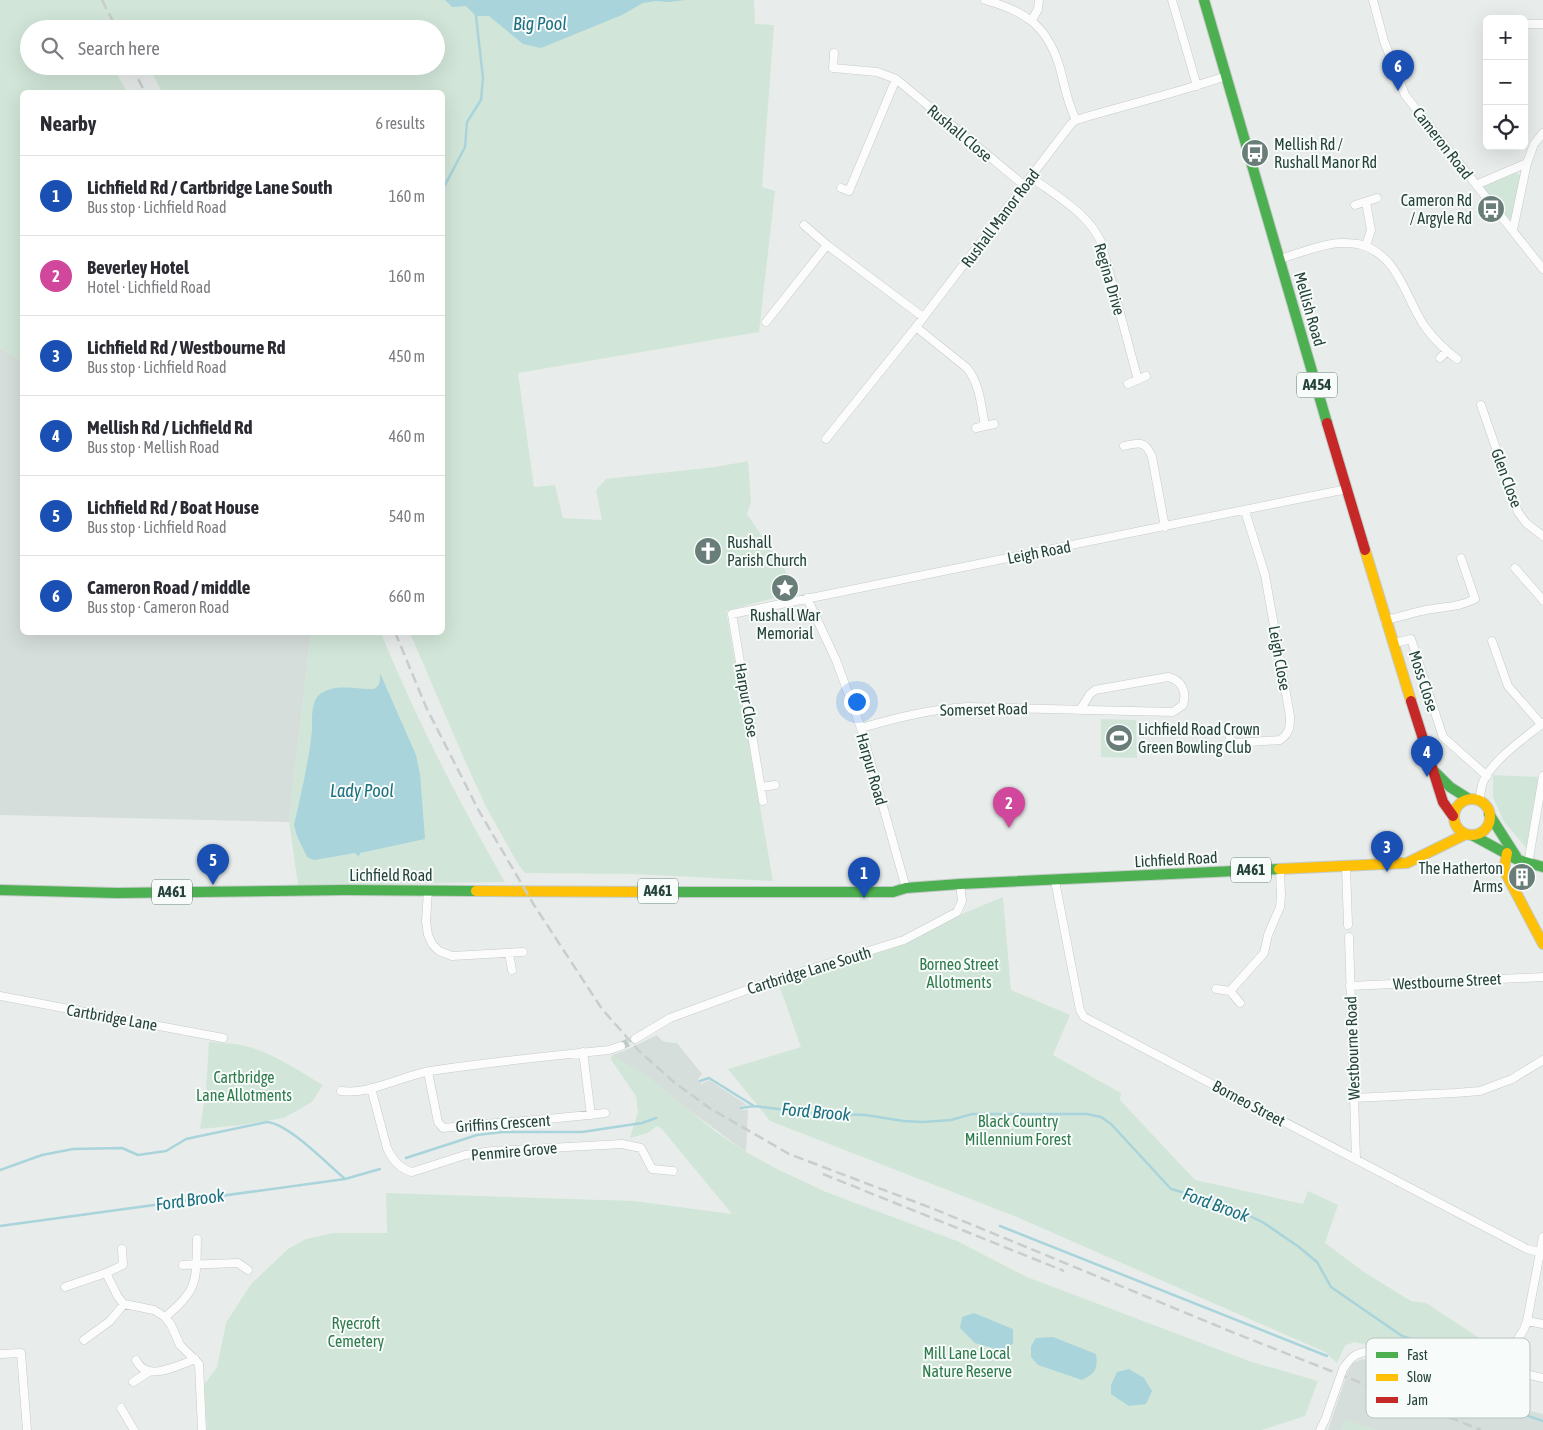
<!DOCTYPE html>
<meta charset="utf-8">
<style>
:root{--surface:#fff;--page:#f2f2f3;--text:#2b2b33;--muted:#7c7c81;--line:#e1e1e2;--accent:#0f766e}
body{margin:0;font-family:"Asap Condensed",sans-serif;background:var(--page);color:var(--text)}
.controls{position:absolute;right:15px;top:15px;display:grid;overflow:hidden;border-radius:8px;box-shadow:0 5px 20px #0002}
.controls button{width:45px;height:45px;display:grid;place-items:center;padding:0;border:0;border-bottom:1px solid var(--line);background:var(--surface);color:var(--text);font:25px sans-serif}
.you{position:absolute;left:856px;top:701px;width:18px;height:18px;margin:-12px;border:4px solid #fff;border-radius:50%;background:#1a73e8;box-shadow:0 0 0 8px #1a73e833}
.badge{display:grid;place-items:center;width:32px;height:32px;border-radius:50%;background:var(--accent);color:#fff;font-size:16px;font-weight:700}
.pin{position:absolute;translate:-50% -41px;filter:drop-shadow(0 1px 2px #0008)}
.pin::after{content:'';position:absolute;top:26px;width:18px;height:15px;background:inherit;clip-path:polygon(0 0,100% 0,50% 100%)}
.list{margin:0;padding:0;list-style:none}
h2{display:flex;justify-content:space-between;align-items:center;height:65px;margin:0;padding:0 20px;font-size:21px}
h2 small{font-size:16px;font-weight:400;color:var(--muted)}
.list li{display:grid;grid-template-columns:32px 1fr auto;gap:15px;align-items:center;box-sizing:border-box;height:80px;padding:0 20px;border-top:1px solid var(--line)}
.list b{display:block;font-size:19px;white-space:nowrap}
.list p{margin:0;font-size:16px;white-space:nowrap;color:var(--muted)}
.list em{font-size:16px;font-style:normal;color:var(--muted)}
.icon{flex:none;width:28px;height:28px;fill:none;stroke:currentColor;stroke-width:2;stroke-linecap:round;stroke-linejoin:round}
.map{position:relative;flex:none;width:1543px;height:1430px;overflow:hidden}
.search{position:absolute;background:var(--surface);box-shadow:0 5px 20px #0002;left:20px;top:20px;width:425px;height:55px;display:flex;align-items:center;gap:12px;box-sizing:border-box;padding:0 18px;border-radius:28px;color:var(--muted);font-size:19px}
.panel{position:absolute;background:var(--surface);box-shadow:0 5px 20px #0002;left:20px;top:90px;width:425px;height:545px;border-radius:8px}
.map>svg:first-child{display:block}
.built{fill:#d6dedb}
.green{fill:#d1e6d8}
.water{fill:#a9d4db}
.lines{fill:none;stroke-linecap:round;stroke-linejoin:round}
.stream{stroke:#a9d4db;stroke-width:2.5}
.street-tunnel{stroke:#c1cbc8;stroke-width:8;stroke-dasharray:8 4;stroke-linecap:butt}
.street-casing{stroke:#c5cac8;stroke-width:9}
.fast-casing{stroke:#c3cbc8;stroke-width:12}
.slow-casing{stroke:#c3cbc8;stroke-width:12}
.jam-casing{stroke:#c3cbc8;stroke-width:12}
.street{stroke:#fcfcfc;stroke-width:8}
.fast{stroke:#4caf50;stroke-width:10}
.slow{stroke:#ffc107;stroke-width:10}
.jam{stroke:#c62828;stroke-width:10}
.rail{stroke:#c9cdcc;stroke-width:2.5;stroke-dasharray:10 5;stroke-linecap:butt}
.street-bridge-casing{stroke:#c5cac8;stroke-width:9;stroke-linecap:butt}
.street-bridge{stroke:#fcfcfc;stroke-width:8}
.labels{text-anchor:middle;stroke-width:4;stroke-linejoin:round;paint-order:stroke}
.shield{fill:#f7fbf9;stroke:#637a73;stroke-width:1}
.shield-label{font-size:15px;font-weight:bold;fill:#24423a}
.street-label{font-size:16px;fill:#24423a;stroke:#f7fbf9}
.poi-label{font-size:16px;fill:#24423a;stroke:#f7fbf9;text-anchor:start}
.park-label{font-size:16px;fill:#2d7a4b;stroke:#f7fbf9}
.water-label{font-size:18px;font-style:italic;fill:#1c6f80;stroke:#f7fbf9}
.key{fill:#f7fbf9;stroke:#b8c4c0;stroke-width:1}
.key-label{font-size:14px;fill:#24423a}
</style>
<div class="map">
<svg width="1543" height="1430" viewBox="0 0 1543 1430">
<rect width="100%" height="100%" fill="#e8edeb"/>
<path class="built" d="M0,348l22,12v272l289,1 -22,189 -289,-7z
M657,1035l3,4 5,3 12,1 25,31 -4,5 3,5 8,-4 38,25 -6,1 1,4h6l-2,42 -57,-42 -53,-14 -25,-37 1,-4 12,-4z
M1362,1359l32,5 74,17 14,2 8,-3 4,9 23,19 26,6v16h-167l-30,-9 -5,9h-13l20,-59 5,-8z"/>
<path class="green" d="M0,0h754l1,24 19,1 -12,162 13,4 -16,141 -241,41 16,114 21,-2 8,33 39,2 -6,-30 10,-11 109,-12 33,-6 3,41 -4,12 52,77 -73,20 47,270 -142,-7 -106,-1 -7,-9 -32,-57 -21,-46 -55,-128 32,-1v-540h-280l-13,-26h287v-37h-407v37h83l15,26h-105v268l-22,-12z
M1515,173l4,1 2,5 -8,38 -3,2 -3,-1 -23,-27v-4l2,-2z
M311,633h70c35,86 78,169 124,249l-207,3 -9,-63z
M1101,719l35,1 1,38 -36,-1z
M1493,775l47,2 -10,75 -26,-30 -11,-25z
M1003,897l8,93 59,25 -17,40 68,38 -1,7 75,80 108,24 5,-13 30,14 -13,38 39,29 47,29 15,2 55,36 -13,28 -114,-25 -9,4 -8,17 -12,-11 -306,-134 -249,-97 -42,-52 73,-22 -22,-62 127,-41 51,-28z
M209,1042c11,1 22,1 32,3 30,6 56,25 82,40l-11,17 -28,16 -42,7 -42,4 6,-39z
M612,1055l34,20 70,57 30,20 33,18 47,22 131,49 70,36 222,84 69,20 -13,35 -43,14h-1055l-3,-45 13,-18 9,-44 25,-39 37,-35 18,-10 27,-6h54l-1,-40 248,8 98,13 -71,-86 -4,-2 -9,7 -18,5 8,-26 -2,-16 -25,-37z
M1346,1420l30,10h-35z"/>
<path class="water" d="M445,0h241l-17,2 -13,-1 -13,2 -21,12 -81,33 -18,-4 -34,-28h-13l-10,-10 -14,1z
M380,673l36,82 4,19 5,65 -65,14 -1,4 -4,-4 -41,7 -7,-3 -10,-21 -3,-11c7,-31 15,-64 18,-95 0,-9 -1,-27 6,-34 15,-14 39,-6 56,-7 7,-4 6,-9 6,-16z
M974,1313l39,16v14l-7,9 -31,-9 -15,-15 2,-11z
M1053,1337l43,17c2,15 0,19 -14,26l-44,-15 -7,-8v-11l5,-8z
M1129,1369l15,9 8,13 -6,13 -17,2 -18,-12v-9l6,-13z"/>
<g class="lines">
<path class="stream" d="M445,185l20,-38 2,-25 14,-22 2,-22 -7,-62
M700,1081l9,-3 45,28
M741,1108l13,-2 57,7 55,2 37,6 20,1 28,-2 21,-6h115l14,3 10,7 60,65 57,16 36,18 35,24 18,15 14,25 71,49 64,20 14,7 17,40 6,4 40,14
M406,1158l71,-23 26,-3h79l60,-9 14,-5
M0,1170l42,-15 31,-6 49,-1 16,7 28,-4 20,-12 81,-17c22,2 59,41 77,56
M0,1226l345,-47 35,-10
M1000,1226l327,130"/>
<path class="street-tunnel" d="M621,1046l14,-7"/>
<g class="street-casing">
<path id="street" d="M985,0c39,11 61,24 74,65 6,20 7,35 17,55
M1172,0l25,86
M1373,0l11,41 21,54 138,174
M1032,20l6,-11 1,-9
M1524,24h19
M834,53l-1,15 44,4 19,7 129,107
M1031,177c25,19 57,36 70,65l37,138
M1476,185l51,-22
M841,188l8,3 47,-112
M1355,205l22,-7
M804,225l23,20 96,72
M1513,230l14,-67 7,-19 9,-11
M1366,246l5,-16 -5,-28
M1280,259c17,-5 34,-12 51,-15 9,-2 18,-1 27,0 41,10 46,52 67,83 9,12 20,23 32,32
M766,322l61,-77
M916,327l51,41c13,16 14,38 18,58
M1440,358l7,-7
M1128,384l18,-8
M1481,405l37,107 8,11 17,13
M976,428l18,-4
M826,439l90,-112 155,-203 5,-4c50,-15 101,-27 150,-44
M1124,446c15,-4 22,-5 28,11l13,70
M1515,568l28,32
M807,598l29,62 25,68 45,160
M1385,620c16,-3 32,-9 47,-11 18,-3 26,-2 43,-10l-14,-41
M1492,641l16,45 33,38
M1399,642l12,-3 32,98 44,39
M861,728c35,-10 70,-19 107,-21l205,5 10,-7c4,-13 -1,-25 -15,-28l-73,13 -5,4 -10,16
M1230,728v11l4,4 46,-3c10,-7 10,-13 10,-24l-25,-141 -20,-64
M761,787l14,-2
M763,801l-31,-187 615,-125
M1479,801c1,-5 2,-11 3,-16 7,-23 43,-47 61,-62
M1528,864l15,-88
M1346,866l2,59
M1055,881l25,129 4,7 443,232 12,3
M428,890l-2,31 2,14 4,9 7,7 13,5 71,-4
M1349,937l7,222
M509,953l3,17
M1350,986l193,-9
M1216,989l14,2 10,12
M1230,991l34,-38 4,-18 12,-28 1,-12 -1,-26
M0,996l223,42
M635,1039l35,-21 93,-34 141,-44 53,-28 5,-11 -2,-17
M583,1052l8,63
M428,1072l10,50 5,6c54,-6 109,-8 162,-15
M371,1088l16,60c5,11 13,21 25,24l53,-17 27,-4 130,-7 19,4 11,21 21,2
M341,1091c28,4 61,-15 89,-20 60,-9 119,-15 179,-21l12,-4
M1354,1098l101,-5 25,-2 32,-12 31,-19
M183,1265l55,-2 10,7
M106,1273l12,24 6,7 30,6 11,7 6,8 9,20 19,19 3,66
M65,1287l41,-14 17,-8 -1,-16
M165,1317c34,-27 31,-37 32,-78
M1527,1321l16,3
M84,1340l26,-19 14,-17
M0,1354l21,-1 6,77
M136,1360c2,3 4,7 8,9 11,8 39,-5 51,-10
M1500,1368l43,10
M1343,1369c6,-9 11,-16 23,-17l102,24 14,2 11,-4 7,-6 24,-39 3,-8 16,-84
M133,1382l16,-10
M121,1408l13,22
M1320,1430l5,-10"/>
</g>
<g class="fast-casing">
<path id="fast" d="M1204,0l123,423
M1435,772l15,15 19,12
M1489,814l28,44
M1472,835l46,25 25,7
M0,890l117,3 227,-3 132,1
M667,892h226l13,-4 54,-4 319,-15"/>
</g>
<g class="slow-casing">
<path id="slow" d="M1365,550l46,151
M1454 817a18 18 0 1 1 36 0a18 18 0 1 1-36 0Z
M1507,853l-3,17 39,74
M1279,869l128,-6 59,-29
M476,891l191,1"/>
</g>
<g class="jam-casing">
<path id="jam" d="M1327,423l38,127
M1411,701l32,101 10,14"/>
</g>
<use href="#street" class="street"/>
<use href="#fast" class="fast"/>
<use href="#slow" class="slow"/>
<use href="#jam" class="jam"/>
<path class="rail" d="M102,0l15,29
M131,66l14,26
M395,632l31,75 53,104 55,94 68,104 37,42 36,32 36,26 78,45 145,55 303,125 244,96
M823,1174l241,97"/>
<g class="street-bridge-casing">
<path id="street-bridge" d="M1325,1420l18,-51"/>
</g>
<use href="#street-bridge" class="street-bridge"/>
</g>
<defs>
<g id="bus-disc" transform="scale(1.4375)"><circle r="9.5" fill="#697e78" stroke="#f7fbf9"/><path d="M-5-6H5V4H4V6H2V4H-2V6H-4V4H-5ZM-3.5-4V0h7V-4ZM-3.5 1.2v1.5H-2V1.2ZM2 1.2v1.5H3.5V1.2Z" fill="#fff"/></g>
<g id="church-disc" transform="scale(1.4375)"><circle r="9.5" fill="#697e78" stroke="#f7fbf9"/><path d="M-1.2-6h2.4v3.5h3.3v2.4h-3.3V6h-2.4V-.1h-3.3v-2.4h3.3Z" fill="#fff"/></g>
<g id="sight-disc" transform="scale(1.4375)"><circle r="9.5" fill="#697e78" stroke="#f7fbf9"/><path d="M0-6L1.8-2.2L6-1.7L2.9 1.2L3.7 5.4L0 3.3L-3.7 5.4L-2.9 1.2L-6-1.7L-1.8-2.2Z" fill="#fff"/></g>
<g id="stadium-disc" transform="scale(1.4375)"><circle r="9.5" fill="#697e78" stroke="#f7fbf9"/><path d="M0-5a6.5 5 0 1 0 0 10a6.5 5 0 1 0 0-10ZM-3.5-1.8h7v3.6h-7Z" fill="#fff"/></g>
<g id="building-disc" transform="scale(1.4375)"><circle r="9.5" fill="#697e78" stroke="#f7fbf9"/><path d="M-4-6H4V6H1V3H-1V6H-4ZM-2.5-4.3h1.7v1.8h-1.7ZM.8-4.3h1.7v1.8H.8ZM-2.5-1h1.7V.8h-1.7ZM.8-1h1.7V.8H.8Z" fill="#fff"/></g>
</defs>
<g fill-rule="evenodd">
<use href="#bus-disc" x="1255" y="153"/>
<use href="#bus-disc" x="1491" y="209"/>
<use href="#church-disc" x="708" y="551"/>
<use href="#sight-disc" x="785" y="588"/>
<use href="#stadium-disc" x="1119" y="738"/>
<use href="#building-disc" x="1522" y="877"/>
</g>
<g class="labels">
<g class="shield">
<rect x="1297" y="372.5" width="40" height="25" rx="4"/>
<rect x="1231" y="857.5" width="40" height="25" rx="4"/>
<rect x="638" y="878.5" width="40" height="25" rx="4"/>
<rect x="152" y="879.5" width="40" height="25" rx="4"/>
</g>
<g class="shield-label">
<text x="1317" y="390">A454</text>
<text x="1251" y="875">A461</text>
<text x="658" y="896">A461</text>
<text x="172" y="897">A461</text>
</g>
<g class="street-label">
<text transform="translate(960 133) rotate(40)" y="6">Rushall Close</text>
<text transform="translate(1443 143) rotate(52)" y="6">Cameron Road</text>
<text transform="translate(1000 218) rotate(-53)" y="6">Rushall Manor Road</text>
<text transform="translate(1110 279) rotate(74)" y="6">Regina Drive</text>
<text transform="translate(1310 309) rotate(74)" y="6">Mellish Road</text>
<text transform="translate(1507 478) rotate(70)" y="6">Glen Close</text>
<text transform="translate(1039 552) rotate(-11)" y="6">Leigh Road</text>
<text transform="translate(1280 658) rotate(80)" y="6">Leigh Close</text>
<text transform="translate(1424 681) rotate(72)" y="6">Moss Close</text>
<text transform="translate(747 700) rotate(80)" y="6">Harpur Close</text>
<text transform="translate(984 709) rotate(-1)" y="6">Somerset Road</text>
<text transform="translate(872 769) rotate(74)" y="6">Harpur Road</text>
<text transform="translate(1176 859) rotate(-3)" y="6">Lichfield Road</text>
<text x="391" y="881">Lichfield Road</text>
<text transform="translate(809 970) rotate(-17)" y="6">Cartbridge Lane South</text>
<text transform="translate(1447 981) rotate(-3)" y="6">Westbourne Street</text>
<text transform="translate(112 1017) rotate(10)" y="6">Cartbridge Lane</text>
<text transform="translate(1352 1048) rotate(-92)" y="6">Westbourne Road</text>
<text transform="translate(1249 1103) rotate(28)" y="6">Borneo Street</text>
<text transform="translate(503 1123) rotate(-4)" y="6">Griffins Crescent</text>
<text transform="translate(514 1151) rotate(-5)" y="6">Penmire Grove</text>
</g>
<g class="poi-label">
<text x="1274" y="150">Mellish Rd /<tspan x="1274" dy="18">Rushall Manor Rd</tspan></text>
<text x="1472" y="206" text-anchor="end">Cameron Rd<tspan x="1472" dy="18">/ Argyle Rd</tspan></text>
<text x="727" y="548">Rushall<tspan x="727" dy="18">Parish Church</tspan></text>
<text x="785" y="621" text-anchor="middle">Rushall War<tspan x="785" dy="18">Memorial</tspan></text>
<text x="1138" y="735">Lichfield Road Crown<tspan x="1138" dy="18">Green Bowling Club</tspan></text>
<text x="1503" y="874" text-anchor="end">The Hatherton<tspan x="1503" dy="18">Arms</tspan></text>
</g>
<g class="park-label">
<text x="959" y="970">Borneo Street<tspan x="959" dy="18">Allotments</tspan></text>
<text x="244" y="1083">Cartbridge<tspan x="244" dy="18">Lane Allotments</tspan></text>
<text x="1018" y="1127">Black Country<tspan x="1018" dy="18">Millennium Forest</tspan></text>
<text x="356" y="1329">Ryecroft<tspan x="356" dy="18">Cemetery</tspan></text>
<text x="967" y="1359">Mill Lane Local<tspan x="967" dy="18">Nature Reserve</tspan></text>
</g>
<g class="water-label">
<text x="540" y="30">Big Pool</text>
<text x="362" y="797">Lady Pool</text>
<text transform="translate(816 1112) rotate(5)" y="6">Ford Brook</text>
<text transform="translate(190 1200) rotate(-8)" y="6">Ford Brook</text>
<text transform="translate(1216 1205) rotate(20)" y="6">Ford Brook</text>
</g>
</g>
<rect x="1366" y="1338" width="164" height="80" rx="8" class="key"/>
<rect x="1376" y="1352" width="22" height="6" fill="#4caf50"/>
<rect x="1376" y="1374" width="22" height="7" fill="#ffc107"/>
<rect x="1376" y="1397" width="22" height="6" fill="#c62828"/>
<g class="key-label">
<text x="1407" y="1360">Fast</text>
<text x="1407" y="1382">Slow</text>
<text x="1407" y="1405">Jam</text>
</g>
</svg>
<div class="controls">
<button>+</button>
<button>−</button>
<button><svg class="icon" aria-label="locate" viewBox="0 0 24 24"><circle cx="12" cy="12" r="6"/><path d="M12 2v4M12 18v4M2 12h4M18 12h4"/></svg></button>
</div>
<div class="you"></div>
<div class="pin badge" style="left:864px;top:898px;background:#1a4fb4">1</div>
<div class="pin badge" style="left:1009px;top:828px;background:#d1479c">2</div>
<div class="pin badge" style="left:1387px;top:872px;background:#1a4fb4">3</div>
<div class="pin badge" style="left:1427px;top:777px;background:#1a4fb4">4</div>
<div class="pin badge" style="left:213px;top:885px;background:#1a4fb4">5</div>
<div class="pin badge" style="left:1398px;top:91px;background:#1a4fb4">6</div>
<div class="search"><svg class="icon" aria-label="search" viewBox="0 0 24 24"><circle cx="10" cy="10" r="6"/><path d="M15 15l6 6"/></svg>Search here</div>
<section class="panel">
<h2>Nearby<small>6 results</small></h2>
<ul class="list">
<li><span class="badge" style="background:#1a4fb4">1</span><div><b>Lichfield Rd / Cartbridge Lane South</b><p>Bus stop · Lichfield Road</p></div><em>160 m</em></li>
<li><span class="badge" style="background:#d1479c">2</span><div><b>Beverley Hotel</b><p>Hotel · Lichfield Road</p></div><em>160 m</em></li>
<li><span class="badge" style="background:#1a4fb4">3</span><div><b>Lichfield Rd / Westbourne Rd</b><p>Bus stop · Lichfield Road</p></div><em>450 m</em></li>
<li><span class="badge" style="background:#1a4fb4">4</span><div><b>Mellish Rd / Lichfield Rd</b><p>Bus stop · Mellish Road</p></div><em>460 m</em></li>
<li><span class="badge" style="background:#1a4fb4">5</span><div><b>Lichfield Rd / Boat House</b><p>Bus stop · Lichfield Road</p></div><em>540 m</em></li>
<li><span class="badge" style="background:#1a4fb4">6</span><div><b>Cameron Road / middle</b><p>Bus stop · Cameron Road</p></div><em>660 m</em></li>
</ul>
</section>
</div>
